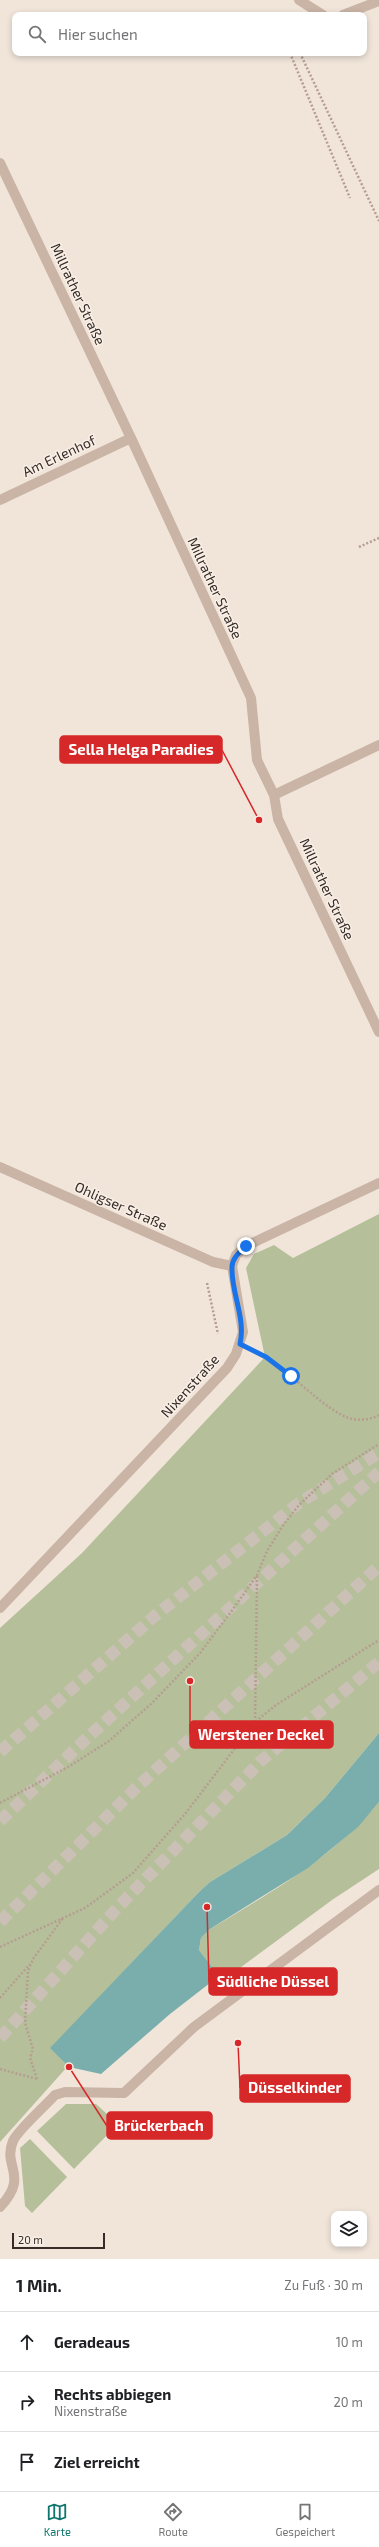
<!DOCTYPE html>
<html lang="de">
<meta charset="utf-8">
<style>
:root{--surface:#fff;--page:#f6f6f6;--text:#202124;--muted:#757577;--line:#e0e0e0;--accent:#0f766e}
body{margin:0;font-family:"Exo 2",sans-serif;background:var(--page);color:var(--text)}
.controls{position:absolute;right:12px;bottom:12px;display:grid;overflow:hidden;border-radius:8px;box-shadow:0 2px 6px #0003}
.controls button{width:36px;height:36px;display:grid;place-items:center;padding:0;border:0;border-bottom:1px solid var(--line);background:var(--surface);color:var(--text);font:20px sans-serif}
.scale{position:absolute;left:12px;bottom:10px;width:93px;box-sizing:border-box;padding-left:4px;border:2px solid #352b27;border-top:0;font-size:11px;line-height:14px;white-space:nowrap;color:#352b27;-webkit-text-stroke:3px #f9efe6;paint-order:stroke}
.stop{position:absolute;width:12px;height:12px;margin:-9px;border:3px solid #1a73e8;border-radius:50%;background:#fff}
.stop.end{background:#1a73e8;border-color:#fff;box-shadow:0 1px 4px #0008}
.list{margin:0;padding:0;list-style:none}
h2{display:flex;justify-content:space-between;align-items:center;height:52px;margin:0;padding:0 16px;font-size:17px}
h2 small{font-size:13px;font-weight:400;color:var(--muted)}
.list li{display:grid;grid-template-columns:26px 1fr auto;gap:12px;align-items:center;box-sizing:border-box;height:60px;padding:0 16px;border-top:1px solid var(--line)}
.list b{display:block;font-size:15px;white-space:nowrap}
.list p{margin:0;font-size:13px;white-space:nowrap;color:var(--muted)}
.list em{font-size:13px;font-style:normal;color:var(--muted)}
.icon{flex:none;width:22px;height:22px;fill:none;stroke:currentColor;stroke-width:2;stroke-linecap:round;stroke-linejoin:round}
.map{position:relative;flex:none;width:379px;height:2259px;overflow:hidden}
.search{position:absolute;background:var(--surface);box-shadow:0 2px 6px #0003;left:12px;right:12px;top:12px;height:44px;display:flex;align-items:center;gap:10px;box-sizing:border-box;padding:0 14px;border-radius:8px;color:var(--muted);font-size:15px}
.sheet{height:232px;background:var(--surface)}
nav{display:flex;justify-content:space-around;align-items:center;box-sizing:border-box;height:56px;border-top:1px solid var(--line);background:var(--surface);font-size:11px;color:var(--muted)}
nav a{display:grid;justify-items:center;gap:2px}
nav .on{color:var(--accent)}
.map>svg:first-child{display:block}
.green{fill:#b5c09a}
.water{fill:#79aead}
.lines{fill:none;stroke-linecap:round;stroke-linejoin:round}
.highway-tunnel{stroke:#cbc0b6;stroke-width:12;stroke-dasharray:12 6;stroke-linecap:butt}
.path{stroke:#b59e91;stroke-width:2.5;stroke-dasharray:2 2;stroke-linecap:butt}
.lane{stroke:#c9b4a6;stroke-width:10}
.street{stroke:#c9b4a6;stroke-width:10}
.route{stroke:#1a73e8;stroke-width:5}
.labels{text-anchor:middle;stroke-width:3;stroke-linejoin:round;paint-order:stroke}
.street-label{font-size:14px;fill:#352b27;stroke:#f9efe6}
.leader{fill:none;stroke:#d62828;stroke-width:1.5}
.callout-dot{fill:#d62828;stroke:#f9efe6;stroke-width:1.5}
.callout{fill:#d62828;stroke:#d62828;stroke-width:1.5}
.callout-label{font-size:15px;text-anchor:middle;font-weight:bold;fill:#fff}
</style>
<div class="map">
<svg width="379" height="2259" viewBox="0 0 379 2259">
<rect width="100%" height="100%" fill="#f1e5da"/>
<path class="green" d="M379,1214v519l-54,65 -38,37 -77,47 -10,9 -149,157 17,18 -68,76v-514l82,-75 183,-196 -19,-89 8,-14 20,-9 19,13z
M379,1802v67l-47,31 -107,79 -6,-3 -20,-26 2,-12 9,-9c61,-37 123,-71 169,-127z
M66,2104h30l22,20 -44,45 -37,-38z
M30,2139l37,38 -35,36 -7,-7 -5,-58z"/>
<path class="water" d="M379,1733v69l-21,25 -50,41 -98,61 -9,9 -2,12 20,26 -49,38 -69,60 -32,-7 -19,-19 150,-157 10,-9 77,-47 38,-37z"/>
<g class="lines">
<path class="highway-tunnel" d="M0,1752l157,-138 142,-111 80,-50
M0,1821l87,-83 292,-266
M0,1922l135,-133 244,-223
M0,2038l119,-132 142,-145 118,-99"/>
<path class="path" d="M290,53l60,145
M300,53l79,168
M359,547l20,-9
M207,1283l11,51
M259,1354c29,14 66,58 93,65 10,2 19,0 27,-4
M255,1722l2,-146
M0,1803l68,-36 41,-26 43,-38 48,-50 31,-41 26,-37 10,-24 17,-27 15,-19 33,-31 47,-30
M0,1947l85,-39 48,-35 52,-59 70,-92 21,-17 103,-65
M0,1998l30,-34
M0,2069l37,10
M37,2079l-7,-21 3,-9 -8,-26 3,-52 5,-12 30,-41"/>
<path class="lane" d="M299,0l24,15"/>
<path class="street" d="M343,15l36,-14
M0,163l131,275 120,260 6,62 17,35 4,24 101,213
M0,500l131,-62
M274,795l105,-50
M0,1167l213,95 19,4
M0,1608l227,-240 9,-14 7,-22 -11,-66 4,-11 10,-9 133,-63
M0,2207c30,-32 2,-40 13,-66 4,-10 33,-36 42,-46l10,-3 59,1 70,-66 185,-137"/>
</g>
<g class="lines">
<path class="route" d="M246,1246c-6,6 -14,12 -14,21 -1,26 14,51 8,77l26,13 25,19"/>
</g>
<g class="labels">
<g class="street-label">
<text transform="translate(78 294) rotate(65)" y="5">Millrather Straße</text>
<text transform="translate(59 456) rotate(-25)" y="5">Am Erlenhof</text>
<text transform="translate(215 588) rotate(65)" y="5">Millrather Straße</text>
<text transform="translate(327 889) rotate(65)" y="5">Millrather Straße</text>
<text transform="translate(121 1206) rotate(24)" y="5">Ohligser Straße</text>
<text transform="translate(190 1386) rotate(-48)" y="5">Nixenstraße</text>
</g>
</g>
<path class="leader" d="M259 820L222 750M190 1681L190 1734M207 1907L209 1982M238 2043L240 2088M69 2067L107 2126"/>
<g class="callout-dot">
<circle cx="259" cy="820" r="4"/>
<circle cx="190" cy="1681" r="4"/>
<circle cx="207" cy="1907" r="4"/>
<circle cx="238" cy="2043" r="4"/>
<circle cx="69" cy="2067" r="4"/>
</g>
<g class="callout">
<rect x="60" y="736" width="162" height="27" rx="4"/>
<rect x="190" y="1721" width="143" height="27" rx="4"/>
<rect x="209" y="1968" width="128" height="27" rx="4"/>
<rect x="240" y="2075" width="110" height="27" rx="4"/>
<rect x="107" y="2112" width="105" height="27" rx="4"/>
</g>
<g class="callout-label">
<text x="141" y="755">Sella Helga Paradies</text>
<text x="261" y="1740">Werstener Deckel</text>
<text x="273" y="1987">Südliche Düssel</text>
<text x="295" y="2093">Düsselkinder</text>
<text x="159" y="2131">Brückerbach</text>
</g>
</svg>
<div class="controls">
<button><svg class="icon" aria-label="layers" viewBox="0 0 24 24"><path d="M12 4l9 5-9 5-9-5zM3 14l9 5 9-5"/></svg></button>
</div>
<div class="scale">20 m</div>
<div class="stop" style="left:291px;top:1376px"></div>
<div class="stop end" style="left:246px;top:1246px"></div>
<div class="search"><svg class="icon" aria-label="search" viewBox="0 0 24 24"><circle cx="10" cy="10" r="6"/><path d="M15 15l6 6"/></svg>Hier suchen</div>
</div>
<section class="sheet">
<h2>1 Min.<small>Zu Fuß · 30 m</small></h2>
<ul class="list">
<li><svg class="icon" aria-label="ahead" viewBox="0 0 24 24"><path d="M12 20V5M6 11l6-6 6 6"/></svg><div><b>Geradeaus</b></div><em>10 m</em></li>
<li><svg class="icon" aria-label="right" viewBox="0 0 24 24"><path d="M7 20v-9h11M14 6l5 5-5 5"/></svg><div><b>Rechts abbiegen</b><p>Nixenstraße</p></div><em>20 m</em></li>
<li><svg class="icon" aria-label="arrive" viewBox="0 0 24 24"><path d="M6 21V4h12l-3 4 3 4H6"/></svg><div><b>Ziel erreicht</b></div></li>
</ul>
</section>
<nav>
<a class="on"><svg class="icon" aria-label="map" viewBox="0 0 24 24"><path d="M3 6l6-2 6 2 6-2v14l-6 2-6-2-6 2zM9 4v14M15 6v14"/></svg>Karte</a>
<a><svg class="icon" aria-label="directions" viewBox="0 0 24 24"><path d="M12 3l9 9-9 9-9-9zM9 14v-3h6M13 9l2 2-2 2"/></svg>Route</a>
<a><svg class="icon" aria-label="saved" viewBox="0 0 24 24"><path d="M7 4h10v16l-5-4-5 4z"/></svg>Gespeichert</a>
</nav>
